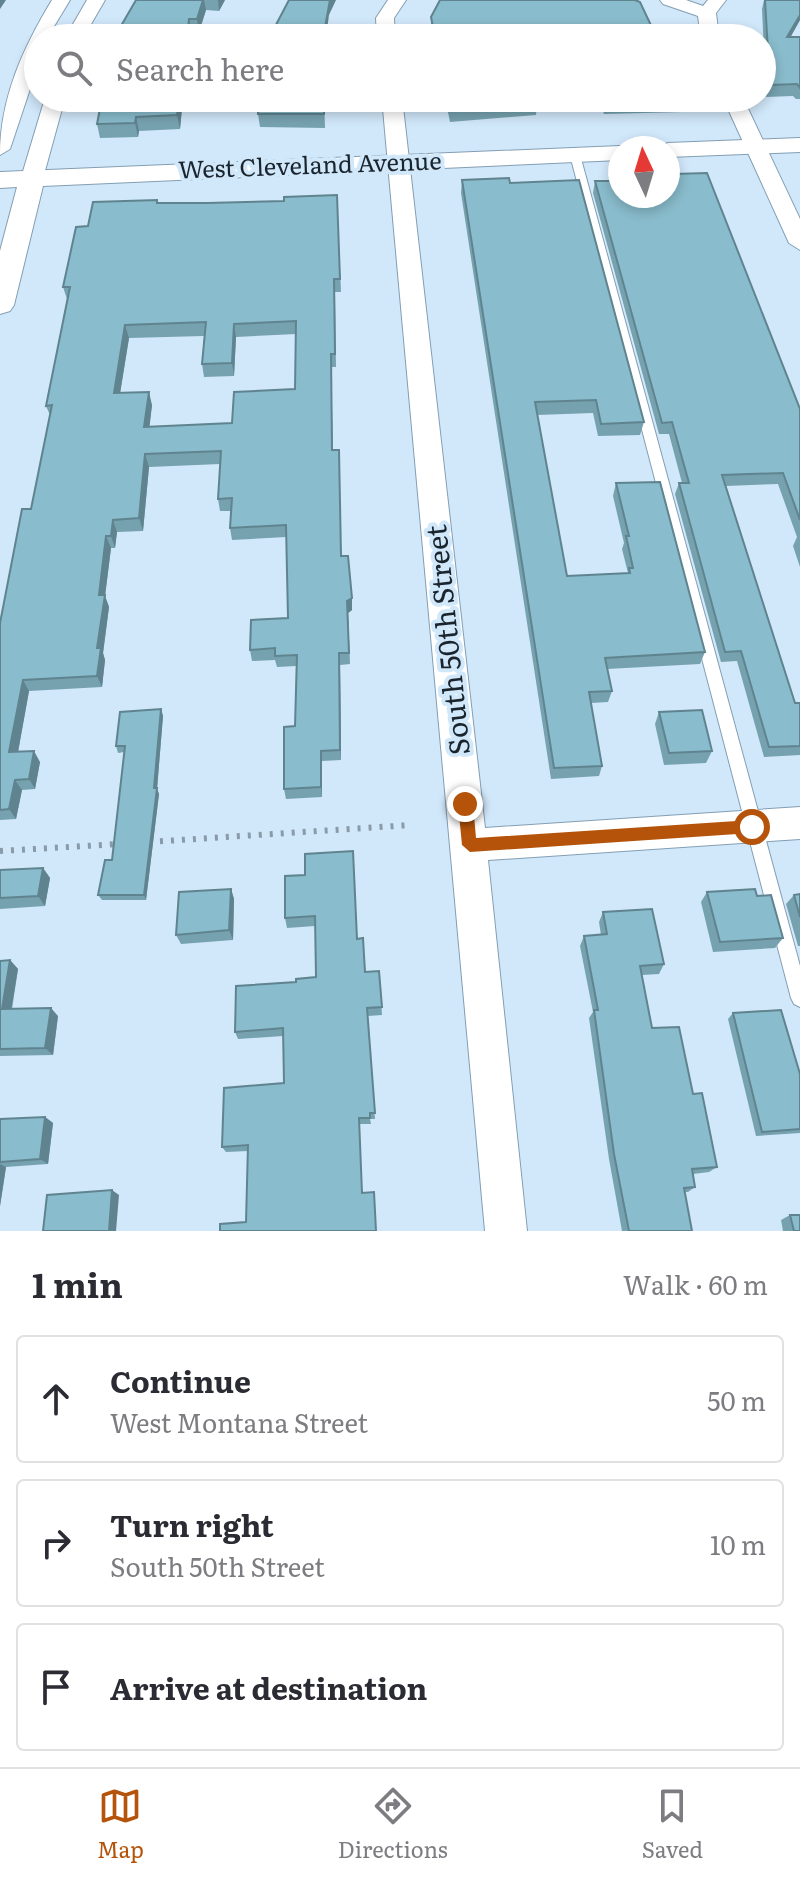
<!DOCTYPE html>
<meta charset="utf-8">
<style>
:root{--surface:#fff;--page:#f7f7f7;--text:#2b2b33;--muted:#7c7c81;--line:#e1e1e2;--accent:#b45309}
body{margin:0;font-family:Literata,serif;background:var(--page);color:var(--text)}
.compass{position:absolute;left:608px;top:136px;width:72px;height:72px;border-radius:50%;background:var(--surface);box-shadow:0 4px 12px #0003;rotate:356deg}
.stop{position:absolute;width:24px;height:24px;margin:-18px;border:6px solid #b45309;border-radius:50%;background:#fff}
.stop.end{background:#b45309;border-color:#fff;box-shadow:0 2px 8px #0008}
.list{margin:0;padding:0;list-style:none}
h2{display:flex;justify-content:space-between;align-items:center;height:104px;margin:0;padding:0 32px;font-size:34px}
h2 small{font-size:26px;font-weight:400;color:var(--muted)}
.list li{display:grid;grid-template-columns:52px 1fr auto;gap:24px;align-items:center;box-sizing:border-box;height:128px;margin:0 16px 16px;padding:0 16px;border:2px solid var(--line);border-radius:8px}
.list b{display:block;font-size:30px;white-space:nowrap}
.list p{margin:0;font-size:26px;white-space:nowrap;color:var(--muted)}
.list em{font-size:26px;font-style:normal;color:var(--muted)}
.icon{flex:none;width:44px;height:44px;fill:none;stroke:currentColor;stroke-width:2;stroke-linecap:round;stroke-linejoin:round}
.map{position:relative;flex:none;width:800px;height:1231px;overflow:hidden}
.search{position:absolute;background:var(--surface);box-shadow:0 4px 12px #0003;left:24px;right:24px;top:24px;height:88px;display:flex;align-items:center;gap:20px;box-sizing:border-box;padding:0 28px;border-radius:44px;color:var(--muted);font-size:30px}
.sheet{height:536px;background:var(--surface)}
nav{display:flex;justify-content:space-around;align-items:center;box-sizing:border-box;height:112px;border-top:2px solid var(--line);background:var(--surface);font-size:22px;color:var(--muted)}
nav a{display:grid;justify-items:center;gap:4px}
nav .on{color:var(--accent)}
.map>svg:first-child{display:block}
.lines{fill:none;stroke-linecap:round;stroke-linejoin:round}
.service-casing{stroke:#839eb3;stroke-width:2}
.minor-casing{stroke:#839eb3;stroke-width:2}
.tertiary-casing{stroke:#839eb3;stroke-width:2}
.path{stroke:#899aa9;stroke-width:6;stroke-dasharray:3 8;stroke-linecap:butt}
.service{fill:#fff;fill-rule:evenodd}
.minor{fill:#fff;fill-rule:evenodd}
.tertiary{fill:#fff;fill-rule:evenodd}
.wall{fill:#76a2af;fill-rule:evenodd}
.shaded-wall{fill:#60848f}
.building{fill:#89bccc;stroke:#60848f;stroke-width:2;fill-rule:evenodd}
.route{fill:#b45309}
.labels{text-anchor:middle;stroke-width:8;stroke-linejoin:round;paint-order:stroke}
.far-street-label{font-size:24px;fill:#1a242d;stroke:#d1e8fa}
.street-label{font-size:28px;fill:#1a242d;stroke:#d1e8fa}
</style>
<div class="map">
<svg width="800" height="1231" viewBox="0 0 800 1231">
<rect width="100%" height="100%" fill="#d1e8fa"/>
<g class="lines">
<g class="service-casing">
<path id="service" d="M572,153l8,2 220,811v41l-6,-3 -3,-6 -221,-843z"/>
</g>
<g class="minor-casing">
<path id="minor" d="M52,0h18l-23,38h-9v27l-28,84 -10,6c0,-57 23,-107 52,-155z
M87,0h18l-22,38h-18z
M388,0h18l-12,18 1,20h-18l-1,-20z
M660,0h26l17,6 5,-6h18l-10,13 3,25h-18l-3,-22 -35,-12z
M45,98h20l-22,80 -11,6 -11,-6z
M382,98h20l83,730 315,-21v32l-312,21 39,371h-42z
M723,98h20l57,121v31l-11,-7z"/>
</g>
<g class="tertiary-casing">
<path id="tertiary" d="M800,138v14l-132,5v-9h-11l11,-5z
M620,146l9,2h-9v12l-577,26 -29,119 -4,6 -10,3v-63l17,-64 -17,1v-16z"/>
</g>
<path class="path" d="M149,842l262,-17
M0,851l119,-7"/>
<use href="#service" class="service"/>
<use href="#minor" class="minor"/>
<use href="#tertiary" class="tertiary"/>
</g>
<path class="wall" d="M136,0h89l-6,11 -13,-1 -7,22h-8z
M764,0h36v20l-10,17h10v62h-4l-3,-3 -27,1 -4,-88z
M431,17l226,21h-225l-1,-8z
M102,98h81l-3,31 -41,2 -1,6 -38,1 -3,-14z
M324,98l1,30 -65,-1 -2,-13z
M445,98h91l1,4 -1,13 -86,7z
M598,98h87l1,1 -3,13 -79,2z
M674,174l126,235v158l-7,-21 4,-9 -19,-53 -52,2 69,217h5v52l-36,2 -27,-96 -16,1 -46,-168 4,-11h3l-13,-49h-10l-66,-241 2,-12 77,-1z
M462,180l48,3 134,239 -4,13 -42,1 -5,-23 -56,2 30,161 61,-3 -6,-24 2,-6 -11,-47 3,-13 89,169 -5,12 -93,5 5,22 -4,11 -17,1 11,63 -3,10 -48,3 -90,-586z
M337,195l4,97h-6l1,75h-5l2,83 9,106 10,54 -4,3 2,51 -10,1 1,95 -19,1v36l-36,2 -2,-10 11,-63 1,-60 -19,1 -2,-7 -23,1 -2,-11 38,-32 -2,-81 -54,3 -2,-12 1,-17h-11l-2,-12 2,-35 -71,3 -6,64 -26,1 -2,16h-4l-6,48 4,11 -6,46 2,7 -3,27 -73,4 -11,61 22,10 -5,27 -13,1 -6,29 -16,1v-197l31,-114 19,-94 -4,-9 21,-107 -4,-12 25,-61 69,-26 1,3h49l77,-2zM296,334l-1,55 -63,34 -83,4 3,-22 -32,-12 9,-55 75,-2 -2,28 2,13 30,-1 2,-39z
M161,709l2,7 -6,73 2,5 -13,106h-44l-4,-5 14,-35 12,-108 -6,1 -2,-7z
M659,712l53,39 -6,12 -42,2 -9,-41z
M43,868l7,10 -5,28 -45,3v-39z
M285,876l72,63 8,33 14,-1 3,44 -14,1 7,103h-5l1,5h-11l-114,98 2,-71 -22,1 -4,-5 62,-64 -1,-47 -45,3 -3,-7 61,-50 20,-5 -1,-51 -28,2 -2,-10z
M231,889l3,10 -1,41 -52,4 -5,-9z
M707,892l76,46 -8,10 -62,4 -12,-50z
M800,894v52h-2l-12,-42 8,-9z
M603,912l61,52 -5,10 -17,1 10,53 41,66 24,73 -8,5 -16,2 2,13 -7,5h-3l7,39h-70l-13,-72 -20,-141 4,-6 -13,-66 4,-10 17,-1 -2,-13z
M10,960l8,9 -6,40 46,7 -5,39 -53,1v-95z
M733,1013l67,61v59l-44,3 -28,-117z
M45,1117l8,6 -5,41 -42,3 -6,39v-87z
M790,1215l10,16h-17l-2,-11z"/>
<path class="shaded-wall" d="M0,0h6l-6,9z
M203,0h1l2,10 -7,22 -2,-13z
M218,0h7l-6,11z
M330,0h6l-7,15 -3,23h-3z
M800,15v5l-16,29 3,-12z
M189,19l2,13 -1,6h-3z
M179,98h4l-3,31 -3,-14z
M136,117l3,14 -1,6 -3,-14z
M234,324l2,13 -2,39 -2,-13z
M125,325l4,13 -11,68 -4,-13z
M149,392l3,13 -4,35 -4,-13z
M145,454l4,13 -6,64 -4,-13z
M113,520l4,12 -2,16 -4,-12z
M106,536l5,12 -6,48 4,11 -6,46 2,7 -3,27 -5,-11v-28l2,-53z
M352,598v12l-4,3 2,51 -3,-63z
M339,653l1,12 1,95 -1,-10z
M23,680l6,11 -13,72 -7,-11z
M161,709l2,7 -6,73 2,5 -13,106 -2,-5z
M34,751l6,11 -5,27 -6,-10z
M321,751l1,10v36l-1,-10z
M15,780l7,10 -6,29 -7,-10z
M43,868l7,10 -5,28 -7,-10z
M231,889l3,10 -1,41 -4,-10z
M10,960l8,9 -8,48 -8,-8z
M51,1008l7,8 -5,39 -8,-7z
M45,1117l8,6 -5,41 -8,-5z
M0,1164l6,3 -6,39z
M112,1190l7,5 -3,36h-7z"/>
<path class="building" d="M136,0h67l-6,19h-8l-2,19h-73z
M289,0h41l-7,38h-54z
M440,0h195l5,2 17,36h-222l-4,-21z
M765,0h35v15l-13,22h13v51l-3,-4 -27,1z
M102,98h77l-2,17 -41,2 -1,6 -38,1z
M259,98h65v16h-66z
M448,98h88l1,4 -87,7z
M605,98h80l1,1 -80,1z
M707,173l93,236v111l-17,-47 -61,2 73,228h5v43l-31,1 -28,-96 -16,1 -46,-169h10l-17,-61 -10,1 -67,-242h25v15h48v-16h8l-2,-6z
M509,178l1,5 69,-3 65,242 -43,2 -5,-24 -61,2 32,174 63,-3 -1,-5h4l-7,-32h3l-13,-53 44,-1 45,170 -100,6 7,33 -23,1 13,74 -48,2 -92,-588z
M337,195l3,84h-6l1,75h-4l1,96h7l2,106h7l4,42 -5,3 2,52h-10l1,97 -19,1v36l-37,2v-62l11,-1 2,-71 -22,1v-8l-25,2 1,-30 37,-2 -2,-93 -56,3 2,-30 -14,1 3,-48 -76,3 -6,64 -26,2 -2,16h-5l-7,59h6l-8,53h4l-4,28 -74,4 -14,72 25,-1 -5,28 -14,1 -6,29 -9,1v-187l22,-114h9l21,-104 -6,1 24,-119h-7l13,-60 12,-1 5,-24 64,-2v3h50l77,-2v-4zM296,321l-1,68 -61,3 -2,31 -88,4 5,-35 -35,1 11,-68 81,-3 -4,42 30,-1 2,-39z
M161,709l-7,79h3l-13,107h-46l7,-35h7l13,-114h-9l4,-34z
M702,710l10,41 -43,2 -10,-41z
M353,851l4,88 6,-1 2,34 14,-1 3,36 -15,1 8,105h-5v5h-11l3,75 12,-1 2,39h-156v-7l26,-2 2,-77 -26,2 2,-59 60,-5 -1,-55 -48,4 1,-46 60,-4v-3l20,-2 -1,-61 -30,2v-42l20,-1v-21z
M43,868l-5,28 -38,2v-28z
M231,889l-2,41 -53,5 3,-43z
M755,889l2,7 14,-1 12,43 -63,4 -13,-50z
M800,894v23l-6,-22z
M652,909l12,55 -24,2 12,62 27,-1 14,67 9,-1 15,74 -25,2 3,18 -11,1 8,43h-63l-15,-77 -20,-144h4l-14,-74 23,-2 -4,-22z
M10,960l-8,49 49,-1 -6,40 -45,1v-88z
M781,1010l19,64v55l-38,3 -29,-119z
M45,1117l-5,42 -40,3v-43z
M112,1190l-3,41h-66l4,-36z
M790,1215h10v16h-6z"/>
<path class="route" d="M465,797l8,7 3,34 276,-18 7,7 -7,6 -282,19 -8,-7 -4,-41z"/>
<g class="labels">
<g class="far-street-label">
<text transform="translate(310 166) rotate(-2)" y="8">West Cleveland Avenue</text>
</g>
<g class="street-label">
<text transform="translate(448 640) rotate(-96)" y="10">South 50th Street</text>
</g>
</g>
</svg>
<svg class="compass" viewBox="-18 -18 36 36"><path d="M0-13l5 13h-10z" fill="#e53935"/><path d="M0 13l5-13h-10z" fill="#7c7c81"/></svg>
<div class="stop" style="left:752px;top:827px"></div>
<div class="stop end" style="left:465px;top:804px"></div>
<div class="search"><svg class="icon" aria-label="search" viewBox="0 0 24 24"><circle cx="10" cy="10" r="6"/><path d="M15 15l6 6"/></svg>Search here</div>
</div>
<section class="sheet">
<h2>1 min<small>Walk · 60 m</small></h2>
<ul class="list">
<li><svg class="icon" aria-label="ahead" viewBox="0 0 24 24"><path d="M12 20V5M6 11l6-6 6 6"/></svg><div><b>Continue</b><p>West Montana Street</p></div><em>50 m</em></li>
<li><svg class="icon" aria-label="right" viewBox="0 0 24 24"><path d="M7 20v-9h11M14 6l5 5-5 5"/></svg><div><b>Turn right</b><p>South 50th Street</p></div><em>10 m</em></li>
<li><svg class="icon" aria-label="arrive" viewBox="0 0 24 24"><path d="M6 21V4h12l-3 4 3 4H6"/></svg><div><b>Arrive at destination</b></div></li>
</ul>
</section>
<nav>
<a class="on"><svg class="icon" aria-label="map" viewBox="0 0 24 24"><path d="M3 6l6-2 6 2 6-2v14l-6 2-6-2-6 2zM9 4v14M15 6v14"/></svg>Map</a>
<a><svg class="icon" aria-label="directions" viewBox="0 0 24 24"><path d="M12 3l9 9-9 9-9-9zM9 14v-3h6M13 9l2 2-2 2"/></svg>Directions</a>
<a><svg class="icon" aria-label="saved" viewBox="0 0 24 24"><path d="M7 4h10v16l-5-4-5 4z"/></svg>Saved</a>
</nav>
